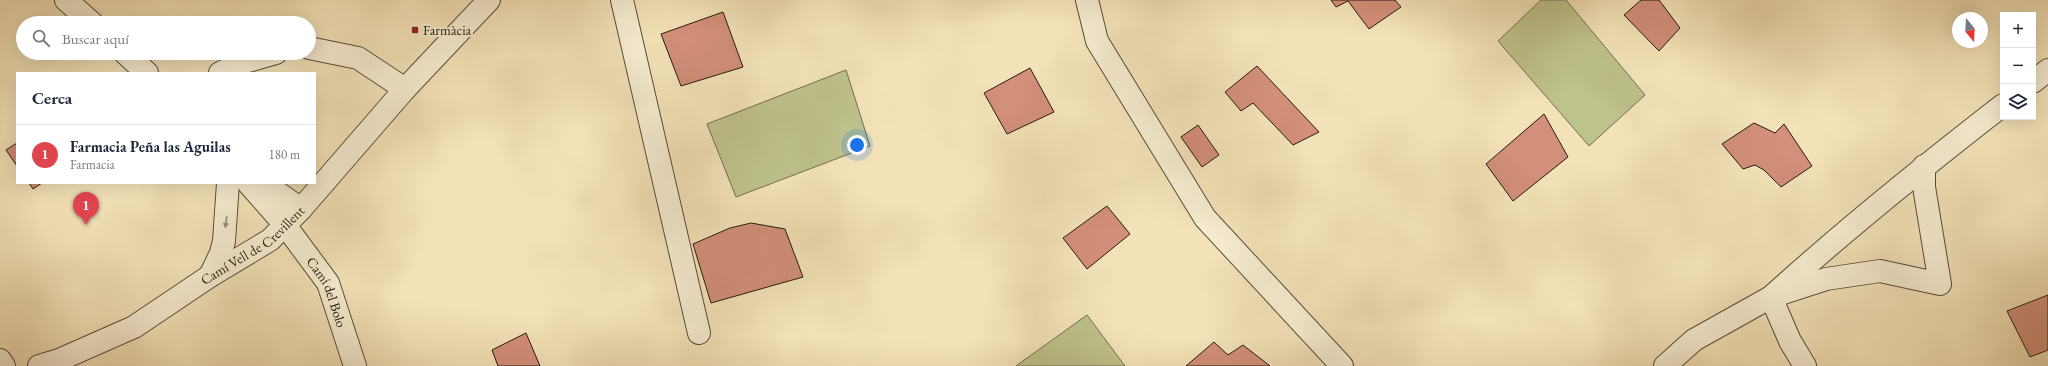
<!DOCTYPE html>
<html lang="es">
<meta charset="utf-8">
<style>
:root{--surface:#fff;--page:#f2f2f3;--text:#1f2937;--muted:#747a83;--line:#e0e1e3;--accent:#7c3aed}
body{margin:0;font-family:"EB Garamond",serif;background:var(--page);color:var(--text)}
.controls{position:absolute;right:12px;top:12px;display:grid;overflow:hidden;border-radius:0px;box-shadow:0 4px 16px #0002}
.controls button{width:36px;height:36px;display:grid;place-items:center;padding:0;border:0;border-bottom:1px solid var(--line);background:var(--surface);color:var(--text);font:20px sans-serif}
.compass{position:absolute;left:1952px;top:12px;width:36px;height:36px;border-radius:50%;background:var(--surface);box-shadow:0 4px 16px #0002;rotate:162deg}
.you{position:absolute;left:857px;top:145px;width:14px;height:14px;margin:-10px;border:3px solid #fff;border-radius:50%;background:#1a73e8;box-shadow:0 0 0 6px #1a73e833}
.badge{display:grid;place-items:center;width:26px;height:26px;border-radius:50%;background:var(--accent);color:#fff;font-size:13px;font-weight:700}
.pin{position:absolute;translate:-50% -33px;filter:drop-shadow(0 1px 2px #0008)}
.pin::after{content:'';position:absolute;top:21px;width:14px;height:12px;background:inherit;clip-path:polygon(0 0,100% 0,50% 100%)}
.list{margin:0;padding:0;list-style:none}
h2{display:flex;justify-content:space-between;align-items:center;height:52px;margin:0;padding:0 16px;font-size:17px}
h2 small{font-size:13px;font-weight:400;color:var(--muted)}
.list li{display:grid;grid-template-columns:26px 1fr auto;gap:12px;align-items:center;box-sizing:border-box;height:60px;padding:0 16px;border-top:1px solid var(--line)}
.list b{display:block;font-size:15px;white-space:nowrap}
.list p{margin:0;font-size:13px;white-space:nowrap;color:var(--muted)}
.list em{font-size:13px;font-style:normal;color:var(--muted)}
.icon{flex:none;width:22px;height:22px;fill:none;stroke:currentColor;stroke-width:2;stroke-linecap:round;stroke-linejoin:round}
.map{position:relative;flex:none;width:2048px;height:366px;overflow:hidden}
.search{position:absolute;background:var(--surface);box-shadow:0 4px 16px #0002;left:16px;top:16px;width:300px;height:44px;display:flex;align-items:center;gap:10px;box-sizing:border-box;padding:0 14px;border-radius:22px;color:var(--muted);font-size:15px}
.panel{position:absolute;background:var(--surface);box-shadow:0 4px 16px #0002;left:16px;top:72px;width:300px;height:112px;border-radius:0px}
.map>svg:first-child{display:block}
.green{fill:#bec28d;stroke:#726e4e}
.building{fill:#d28f7a;stroke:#251a0f}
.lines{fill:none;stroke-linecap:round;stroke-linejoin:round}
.minor-casing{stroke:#584c39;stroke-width:24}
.minor{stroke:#f7ecd1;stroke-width:22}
.oneway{fill:#988e7a}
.poi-dot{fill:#8f2418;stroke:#f7ecd1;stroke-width:1.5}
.labels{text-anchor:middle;stroke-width:4;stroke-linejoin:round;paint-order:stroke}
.poi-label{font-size:14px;fill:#251a0f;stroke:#f7ecd1;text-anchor:start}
.street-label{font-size:14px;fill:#251a0f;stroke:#f7ecd1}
</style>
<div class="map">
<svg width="2048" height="366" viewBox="0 0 2048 366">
<rect width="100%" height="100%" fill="#f3e2b8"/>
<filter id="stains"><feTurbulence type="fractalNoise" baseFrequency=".005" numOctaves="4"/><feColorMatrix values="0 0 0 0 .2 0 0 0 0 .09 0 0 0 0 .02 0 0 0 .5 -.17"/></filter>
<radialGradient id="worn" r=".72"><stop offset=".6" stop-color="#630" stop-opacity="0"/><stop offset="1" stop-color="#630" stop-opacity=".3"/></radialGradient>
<path class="green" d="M1541,0h25l79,95 -56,51 -91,-105z
M846,70l24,76 -134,51 -29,-73z
M1087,315l38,51h-109z"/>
<path class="building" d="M1331,0h64l6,7 -32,22 -21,-28 -12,6z
M1641,0h18l21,28 -21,23 -35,-36z
M723,12l20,55 -62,19 -20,-52z
M1257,66l62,66 -26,13 -40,-42 -12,8 -16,-19z
M1030,68l24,44 -47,22 -23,-41z
M1544,114l24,43 -55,44 -27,-37z
M1754,123l21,10 9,-9 28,42 -31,21 -17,-17 -9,-5 -12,4 -21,-25z
M1198,125l21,30 -17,12 -21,-30z
M17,143v23l-11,-16z
M29,183h13l-9,6z
M1107,206l23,28 -43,35 -24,-31z
M751,223l34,6 18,48 -92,26 -18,-59 37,-16z
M2048,295v55l-18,7 -23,-46z
M526,333l14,33h-42l-6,-16z
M1214,342l14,13 15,-10 27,21h-84z"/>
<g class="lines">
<g class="minor-casing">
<g id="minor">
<path d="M66,0l26,23"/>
<path d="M622,0l77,333"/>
<path d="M1087,0l10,41 108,177 137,148"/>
<path d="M309,48l49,10 47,31"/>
<path d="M125,53l22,20"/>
<path d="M220,73l21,-10 35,-10"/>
<path d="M2033,82l15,-12"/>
<path id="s1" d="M248,183l37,42 43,58 27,83"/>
<path d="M264,183l37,26"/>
<path d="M210,276l11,-23 3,-12 4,-58"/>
<path d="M0,360l4,6"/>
<path id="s2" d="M39,366l20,-6 75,-33 76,-51 60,-36 31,-31 104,-120 84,-89"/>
<path d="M1665,366l29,-26 77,-43 55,-18 54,-8 60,13 -16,-97v-21"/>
<path d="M1805,366l-15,-25 -19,-44c75,-68 152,-130 232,-192"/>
</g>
</g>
<use href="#minor" class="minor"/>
</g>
<defs><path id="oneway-solid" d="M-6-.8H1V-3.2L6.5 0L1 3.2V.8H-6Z"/></defs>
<use class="oneway" href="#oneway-solid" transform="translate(226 222) rotate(97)"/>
<rect class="poi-dot" x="411" y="26" width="8" height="8" rx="2"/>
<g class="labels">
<g class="poi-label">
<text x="423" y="35">Farmàcia</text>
</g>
<g class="street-label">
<text dy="5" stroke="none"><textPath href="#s2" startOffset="247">Camí Vell de Crevillent</textPath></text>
<text dy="5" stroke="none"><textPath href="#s1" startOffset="136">Camí del Bolo</textPath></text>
</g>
</g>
<rect width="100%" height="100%" filter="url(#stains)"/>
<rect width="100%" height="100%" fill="url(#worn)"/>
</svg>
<div class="controls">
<button>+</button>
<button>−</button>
<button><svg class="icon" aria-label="layers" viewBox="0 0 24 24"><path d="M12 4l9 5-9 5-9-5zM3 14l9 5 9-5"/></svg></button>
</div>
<svg class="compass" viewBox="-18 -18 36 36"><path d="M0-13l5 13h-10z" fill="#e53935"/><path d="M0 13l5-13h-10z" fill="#747a83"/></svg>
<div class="you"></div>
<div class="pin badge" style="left:86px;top:225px;background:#e0444e">1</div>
<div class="search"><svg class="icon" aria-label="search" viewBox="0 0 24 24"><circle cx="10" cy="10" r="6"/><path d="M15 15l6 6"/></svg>Buscar aquí</div>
<section class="panel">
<h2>Cerca<small></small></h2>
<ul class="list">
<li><span class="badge" style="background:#e0444e">1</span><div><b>Farmacia Peña las Aguilas</b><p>Farmacia</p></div><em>180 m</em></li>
</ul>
</section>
</div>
